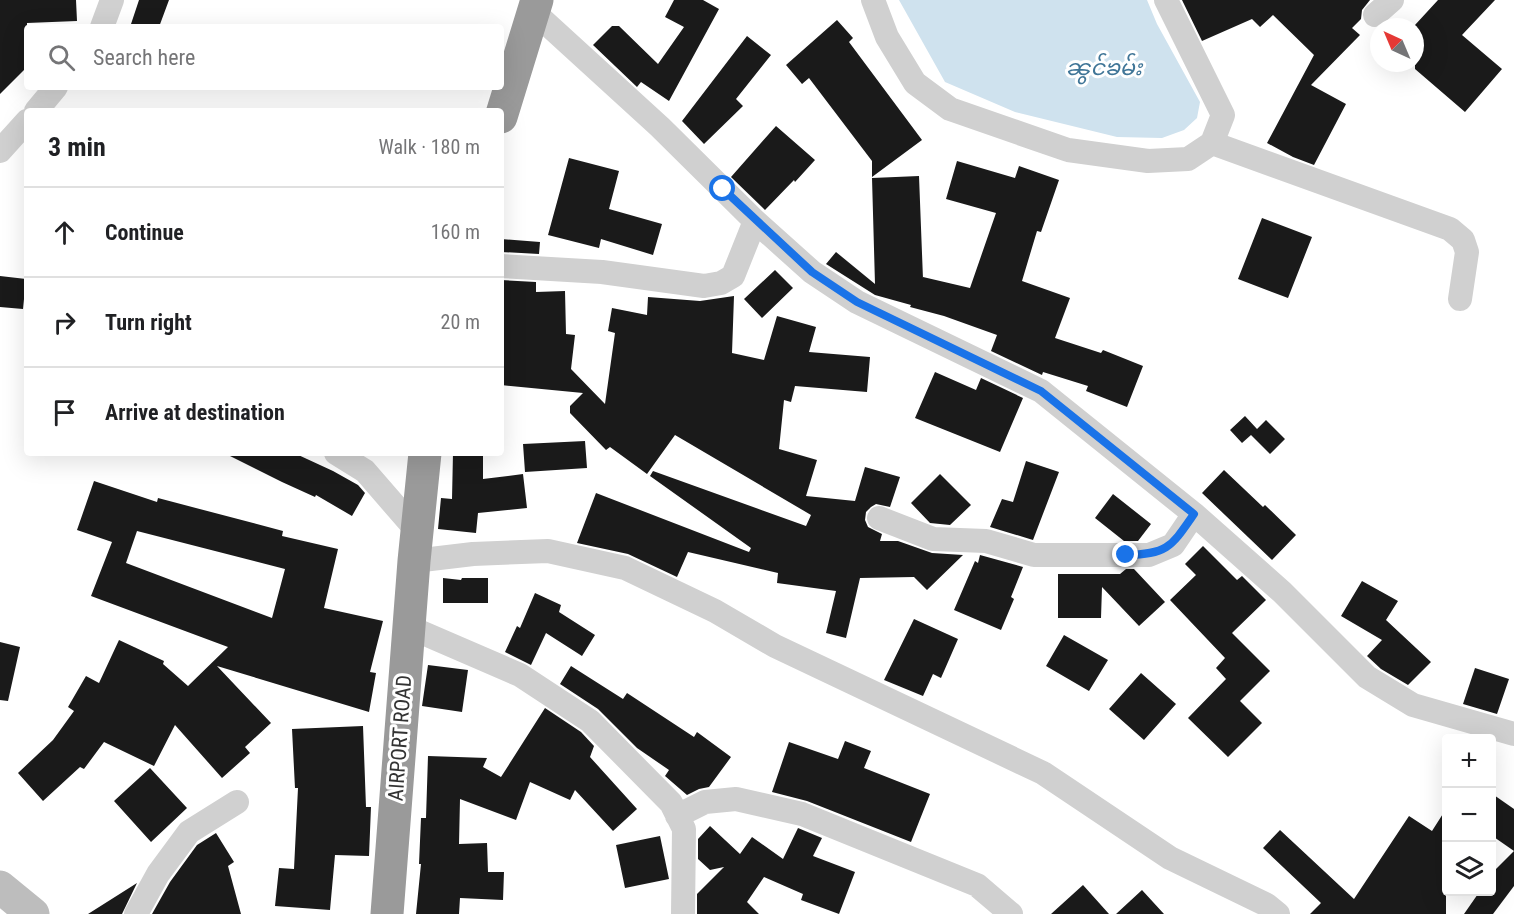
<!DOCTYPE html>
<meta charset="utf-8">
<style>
:root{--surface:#fff;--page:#f6f6f6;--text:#202124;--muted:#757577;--line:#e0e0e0}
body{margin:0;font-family:"Roboto Condensed","Noto Sans Myanmar",sans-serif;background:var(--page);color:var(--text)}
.controls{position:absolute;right:18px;bottom:18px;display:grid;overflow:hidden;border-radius:6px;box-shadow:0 6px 24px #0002}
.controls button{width:54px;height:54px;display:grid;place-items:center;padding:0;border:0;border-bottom:2px solid var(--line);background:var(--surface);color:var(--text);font:30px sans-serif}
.compass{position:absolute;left:1370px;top:18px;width:54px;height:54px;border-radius:50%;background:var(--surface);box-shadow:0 6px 24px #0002;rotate:316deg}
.stop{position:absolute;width:18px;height:18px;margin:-14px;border:4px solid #1a73e8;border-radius:50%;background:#fff}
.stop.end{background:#1a73e8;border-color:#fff;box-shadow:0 2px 6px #0008}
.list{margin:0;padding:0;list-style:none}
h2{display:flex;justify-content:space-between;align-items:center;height:78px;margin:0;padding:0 24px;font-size:26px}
h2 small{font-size:20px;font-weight:400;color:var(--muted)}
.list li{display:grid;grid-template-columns:39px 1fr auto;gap:18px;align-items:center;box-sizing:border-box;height:90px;padding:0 24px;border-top:2px solid var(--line)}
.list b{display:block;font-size:22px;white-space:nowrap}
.list em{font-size:20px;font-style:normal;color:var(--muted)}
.icon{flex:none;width:33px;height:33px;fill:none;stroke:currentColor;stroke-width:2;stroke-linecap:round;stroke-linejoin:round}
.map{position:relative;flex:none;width:1514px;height:914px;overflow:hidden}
.search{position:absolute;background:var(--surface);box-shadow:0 6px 24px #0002;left:24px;top:24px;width:480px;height:66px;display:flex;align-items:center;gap:15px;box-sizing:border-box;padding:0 21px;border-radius:6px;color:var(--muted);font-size:22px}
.panel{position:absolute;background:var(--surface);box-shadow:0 6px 24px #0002;left:24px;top:108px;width:480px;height:348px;border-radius:6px}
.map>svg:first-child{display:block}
.water{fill:#cfe2ee}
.building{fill:#1a1a1a;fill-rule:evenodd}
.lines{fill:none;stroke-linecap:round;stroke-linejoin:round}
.street{stroke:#d0d0d0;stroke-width:24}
.secondary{stroke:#bdbdbd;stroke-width:33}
.highway{stroke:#9a9a9a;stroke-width:33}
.route{stroke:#1a73e8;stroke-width:8}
.labels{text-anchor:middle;stroke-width:6;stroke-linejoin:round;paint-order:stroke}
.street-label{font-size:21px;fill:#333;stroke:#fff}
.water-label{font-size:22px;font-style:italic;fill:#3f7597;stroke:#fff}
</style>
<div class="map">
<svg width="1514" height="914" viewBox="0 0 1514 914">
<rect width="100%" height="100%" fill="#fff"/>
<path class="water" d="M899,0h248l10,24 43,78 -3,16 -13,12 -22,8 -45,-1 -102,-25 -70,-30z"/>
<path class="building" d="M0,0h76l1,21 -50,2v44l-27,27z
M139,0h30l-10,27h-29z
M674,0h29l16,9 -50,92 -28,-19 -4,5 -44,-42 19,-19h7l39,38 26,-37 -19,-10z
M1182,0h188l-8,10 -1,9 -9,9 8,7 -49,50 35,19 -32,61 -21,-8 -26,-14 47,-88 -41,-40 -13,12 -8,-8 -50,22z
M1438,0h57l-33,35 40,34 -37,43 -50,-43v-44z
M837,20l16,18 -4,4 73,98 -50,37v-16l-63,-83 -7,6 -16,-19z
M747,36l24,19 -35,44 7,7 -39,38 -22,-23z
M776,126l39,34 -20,22 -1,-2 -29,30 -34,-33z
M569,158l50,13 -10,38 53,15 -9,31 -52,-16 -2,9 -51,-13z
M957,161l58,17 4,-12 40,14 -18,52 -4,-1 -15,50 48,17 -15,40 46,15 2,-3 40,16 -16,41 -41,-16 2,-5 -45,-14 -1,3 -51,-24 6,-16 -53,-19 -34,-9 1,-2 -36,-10 -49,-31 10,-12 39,32 -3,-106 47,-2 4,103v-2l47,11 26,-75 -50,-14z
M1262,218l50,19 -24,61 -50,-19z
M501,239l39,3 -1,12 -38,-2z
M775,270l18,18 -31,30 -18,-19z
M0,276l26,3 -3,30 -23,-2z
M501,280l35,2v10l29,-1 1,43 9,1 -4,34 34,35 10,-71 -7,-2 4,-23 35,7 1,-18 52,4 34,-5 -2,57 32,7 13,-44 39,11 -7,25 61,5 -3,35 -72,-6 -4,16 -7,-2 -5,49 38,11 -11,36 49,5 10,-34 35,10 -10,30 -14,-3 -5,3 -5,5 -1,8 3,7 14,7 -2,7h18l34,12 31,2 -36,35 -13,-13 -54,1 -14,60 -20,-5 10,-42 -59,-8 1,-10 -90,-21 -11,25 -49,-23 -51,-11 19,-50 153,59 2,-4 -101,-72 3,-5 153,55 5,-11 -136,-80 -28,39 -37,-27 -4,3 -36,-37v-7l13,-13 -82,-8z
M935,372l41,18 5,-12 42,20 -23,54 -85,-34z
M1245,416l12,13 9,-9 19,19 -15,15 -19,-19 -9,8 -12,-13z
M585,441l2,27 -62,4 -2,-28z
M224,453h70l39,18 25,14 7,8 -13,23 -36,-21 -1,2 -33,-15z
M453,453h30v26l40,-5 4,34 -49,5 -2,20 -38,-4 3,-31 11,1z
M1026,461l33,11 -26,68 -43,-13 12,-28 11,3z
M1224,470l39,37 2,-2 31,30 -24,25 -70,-67z
M940,474l31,31 -21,20 -20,-2 -19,-20z
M94,481l63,21 1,-4 125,33 -1,5 56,13 -14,59 59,13 -13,51 6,1 -7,39 -152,-46 54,57 -26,24 5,6 -28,25 -47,-53 -21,41 -50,-24 -20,27 -4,-2 -37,34 -25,-28 35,-33 21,-29 -6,-4 18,-31 13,7 20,-43 45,21 -1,3 25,22 40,-39 -137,-51 21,-54 -35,-12zM137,531l148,38 -13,49 -146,-55z
M1113,494l38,30 -13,17h-14l-29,-23z
M1203,546l34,34 5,-4 24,24 -34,33 38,38 -30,30 22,22 -34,34 -40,-39 38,-39 -10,-11 9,-10 -55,-58 26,-25 -11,-11z
M980,555l43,12 -12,30 3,2 -13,31 -47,-20 21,-49 3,2z
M1126,569h8l31,33 -26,24 -37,-39 -1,31h-43v-44h62z
M443,578l18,2 1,-2h26v25h-45z
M1362,581l36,20 -12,19 45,42 -23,23 -27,-16 -14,-13 15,-16 -41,-24z
M535,593l26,12 -2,7 36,23 -13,21 -36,-23 -15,32 -26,-13 12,-26 3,2z
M914,619l44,20 -17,39 -8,-4 -10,22 -39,-16z
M1064,635l44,25 -19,31 -43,-25z
M0,642l20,5 -12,54 -8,-1z
M428,665l40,5 -6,42 -40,-6z
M571,666l52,33 4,-6 67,44 3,-5 34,25 -22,30 -10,2 -12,6 -22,-19 4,-6 -32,-22 -39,-39 -38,-25z
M1475,668l34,11 -12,35 -34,-10z
M1141,673l35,31 -32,36 -35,-31z
M545,708l36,24 13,14 -4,11 47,52 -24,22 -38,-41 -5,10 -40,-18 -14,38 -56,-21 -1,45 28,-1 1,29h16l-1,28 -43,-2 -1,16h-43l5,-50h-2l2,-46h5l2,-62 59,2 -4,9 18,10z
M363,726l3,81h5l-2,49 -34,-1 -5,55 -55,-4 4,-38 15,1 4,-81h-3l-3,-59z
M845,741l26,10 -7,17 66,26 -19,48 -104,-41 -35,-9 17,-50 49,17z
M150,768l37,40 -36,34 -37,-41z
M1491,793l23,16v42l-23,-16z
M1446,809v105h-136l11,-11 -58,-55 17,-18 74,69 55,-83 23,15z
M710,826l30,28 12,-17 31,22 15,-31 24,10 -9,18 42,16 -16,42 -38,-14 2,-6 -39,-17 -17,25 12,12h-62v-20l27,-27 -14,3 -12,-11v-20z
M216,833l18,29 -6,4 13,48h-89l18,-32 27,-37z
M660,836l9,43 -44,9 -9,-43z
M1514,851v35l-21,28h-29l16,-23h11v-17z
M137,883l-15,31h-34z
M1083,885l26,29h-58z
M1142,890l22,24h-48z"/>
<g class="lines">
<path class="street" d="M873,0l14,37 28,46 35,26 118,41 80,11 40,-2 24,-16 11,-28 -57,-115
M534,12l126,115 95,94 57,51 45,30 184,89 153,123 88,78 85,85 46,28 101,29
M1375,15l17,-15
M102,27l10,-27
M36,111l20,-24
M1212,143l238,86 13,11 4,12 -7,47
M0,151l27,-30
M501,266l101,6 102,14 17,-3 12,-7 22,-55
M336,453l29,18 52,60
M879,518l54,21 53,2 48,14h115l24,-10 21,-31
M414,561l59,-7 75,-3 77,17 90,43 60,35 268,127 127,85 97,47 11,9
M409,627l111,48 70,46 81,82 13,26 -1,85
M677,816l28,-14 31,-3 66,15 175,71 34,29
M136,914l22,-40 31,-42 48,-30"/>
<path class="secondary" d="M0,887l33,27"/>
<path class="highway" d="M501,117l36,-117
M387,914l27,-353 11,-108"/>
</g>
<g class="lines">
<path class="route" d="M723,189l89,83 45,30 184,89 153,123c-23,33 -26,40 -68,41"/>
</g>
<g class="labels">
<g class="street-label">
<text transform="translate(400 738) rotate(-86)" y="7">AIRPORT ROAD</text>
</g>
<g class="water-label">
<text x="1104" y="75">ၼွင်ၶမ်း</text>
</g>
</g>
</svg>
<div class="controls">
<button>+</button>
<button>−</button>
<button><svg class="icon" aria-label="layers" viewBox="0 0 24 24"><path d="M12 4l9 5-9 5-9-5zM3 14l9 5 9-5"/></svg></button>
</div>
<svg class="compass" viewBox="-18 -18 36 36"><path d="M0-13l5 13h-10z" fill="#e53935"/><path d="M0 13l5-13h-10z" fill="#757577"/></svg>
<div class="stop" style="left:723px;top:189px"></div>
<div class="stop end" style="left:1126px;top:555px"></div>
<div class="search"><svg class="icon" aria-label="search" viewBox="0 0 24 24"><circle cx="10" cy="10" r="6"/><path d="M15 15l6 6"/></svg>Search here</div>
<section class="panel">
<h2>3 min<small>Walk · 180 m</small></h2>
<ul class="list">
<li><svg class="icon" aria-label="ahead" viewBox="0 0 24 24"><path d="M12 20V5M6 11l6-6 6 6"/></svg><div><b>Continue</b></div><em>160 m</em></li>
<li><svg class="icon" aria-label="right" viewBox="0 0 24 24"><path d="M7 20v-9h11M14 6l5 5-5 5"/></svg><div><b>Turn right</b></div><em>20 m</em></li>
<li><svg class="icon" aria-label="arrive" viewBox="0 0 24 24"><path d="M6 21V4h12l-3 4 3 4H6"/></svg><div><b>Arrive at destination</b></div></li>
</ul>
</section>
</div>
